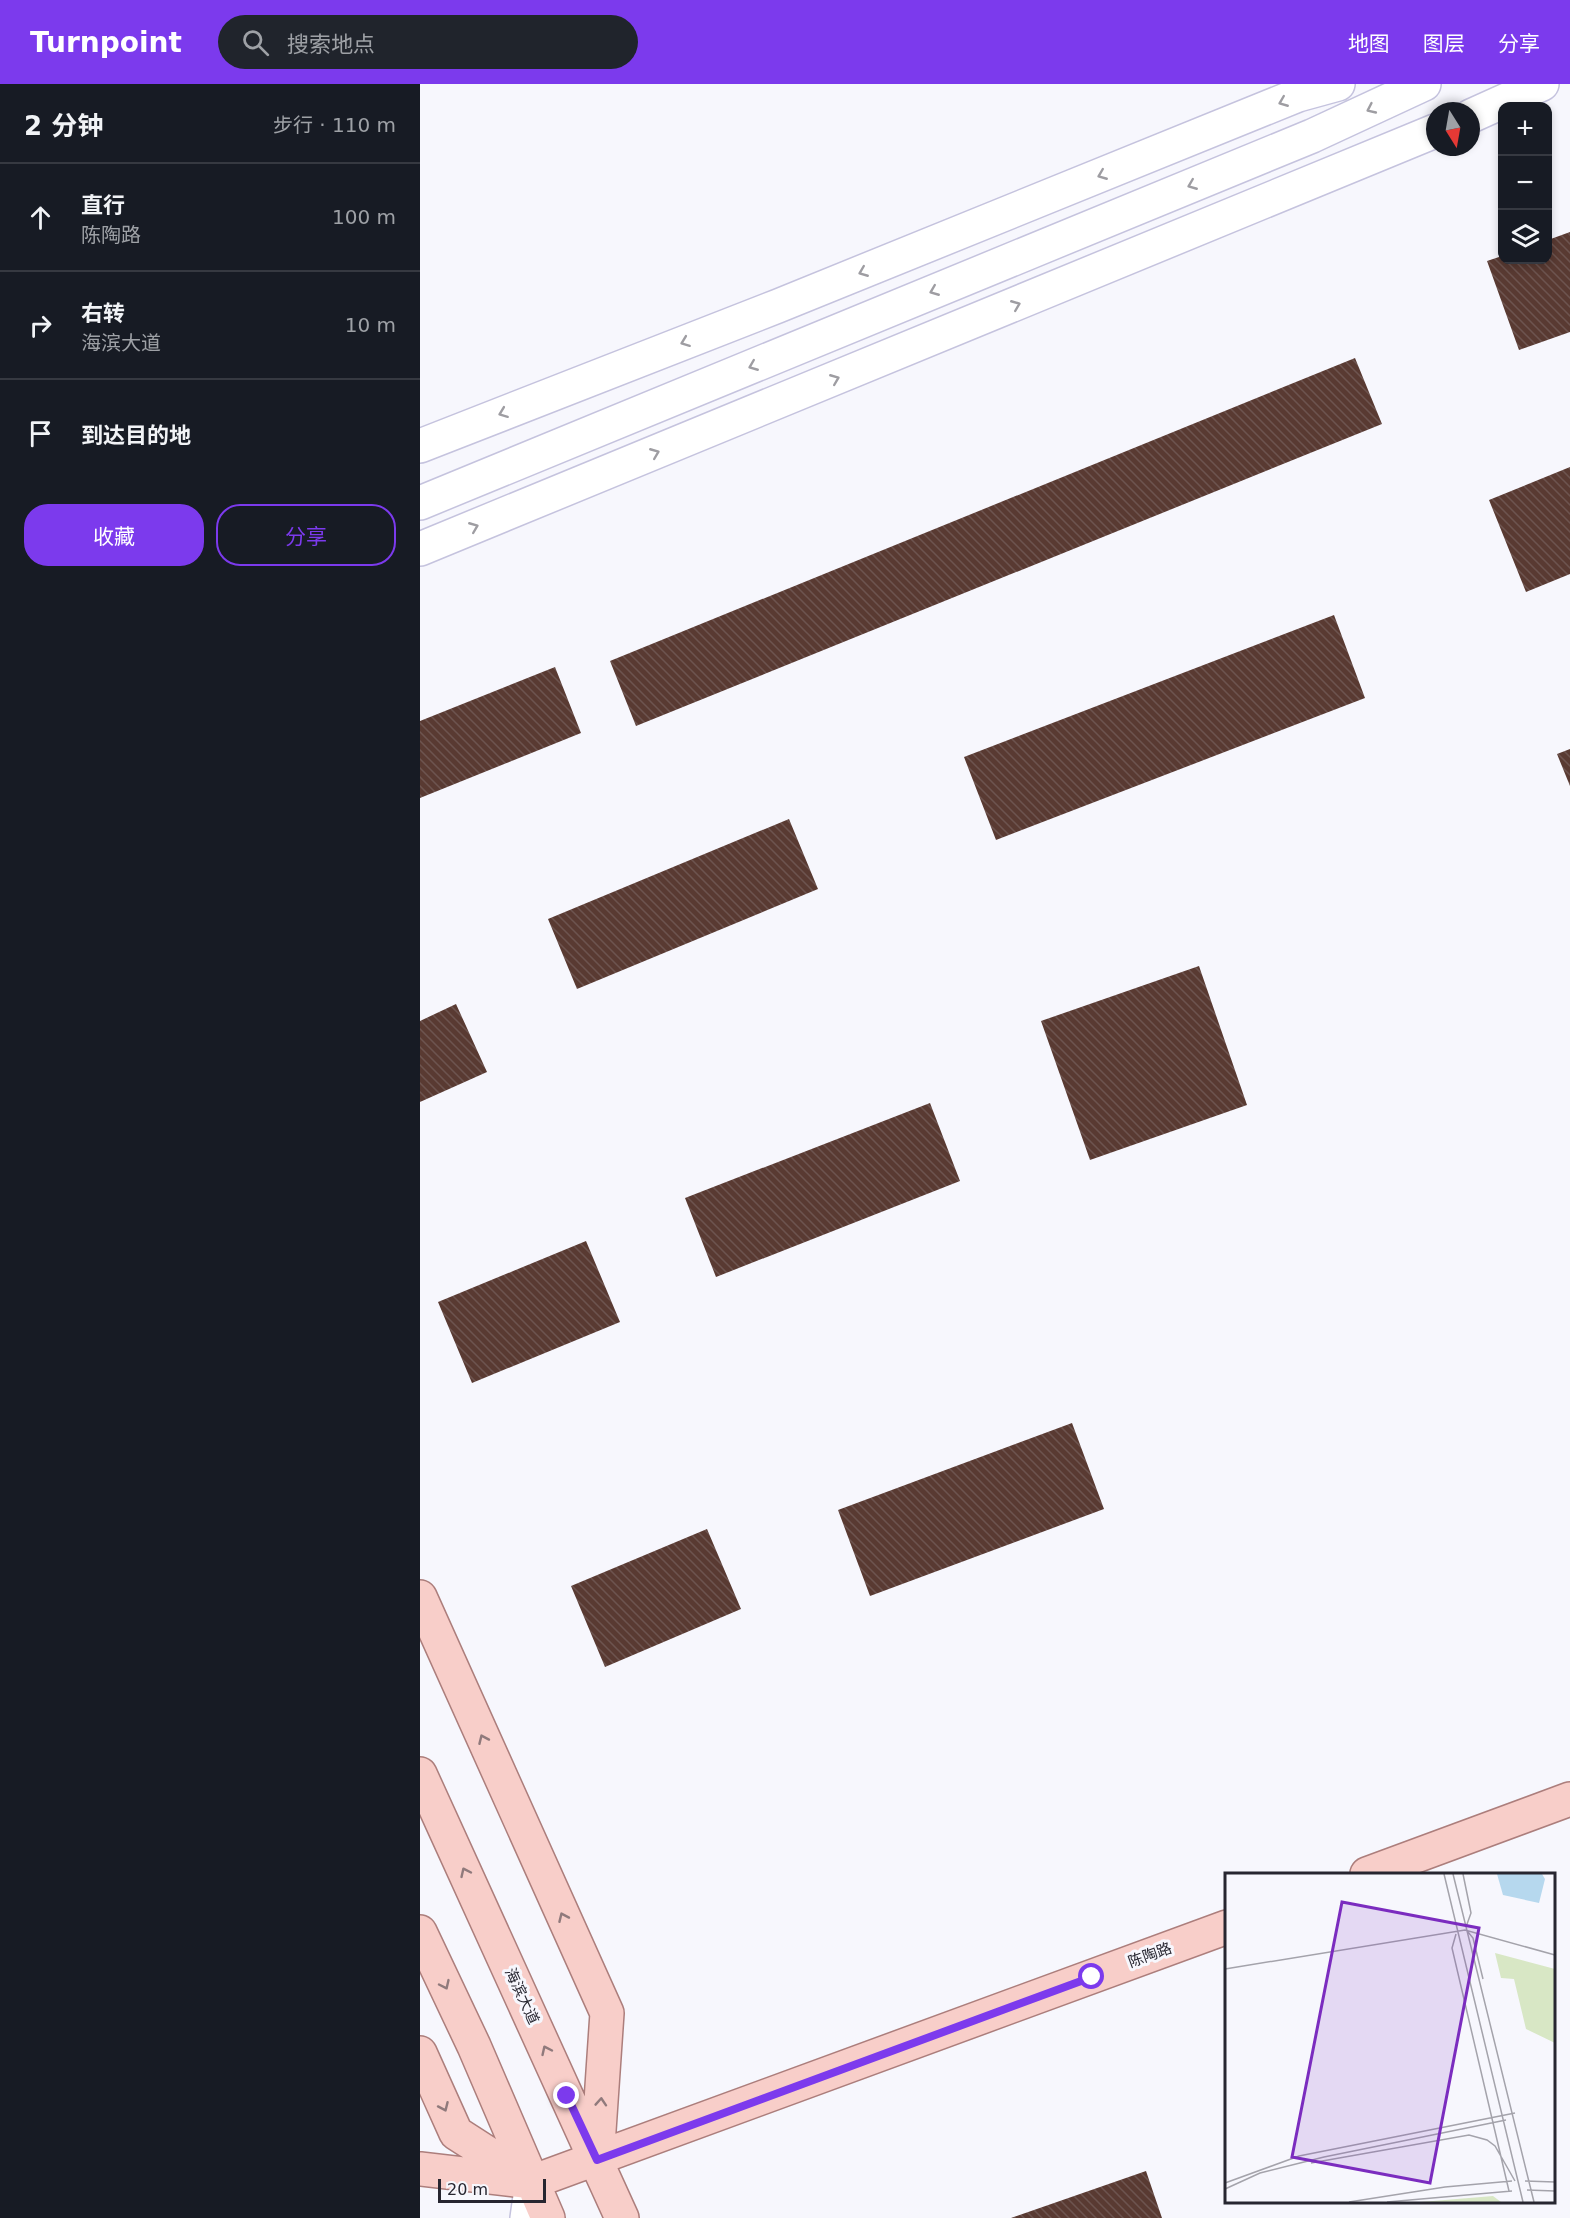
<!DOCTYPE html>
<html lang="zh">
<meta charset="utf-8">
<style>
:root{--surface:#171b24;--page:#20242c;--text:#f1f3f6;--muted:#9ea1a6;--line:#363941;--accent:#7c3aed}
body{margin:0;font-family:"DejaVu Sans","Noto Sans SC",sans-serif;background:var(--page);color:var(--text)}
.controls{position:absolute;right:18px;top:18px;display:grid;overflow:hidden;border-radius:12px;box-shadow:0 3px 9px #0003}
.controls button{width:54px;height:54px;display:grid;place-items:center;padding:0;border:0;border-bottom:2px solid var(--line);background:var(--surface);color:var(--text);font:30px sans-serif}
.compass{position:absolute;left:1006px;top:18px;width:54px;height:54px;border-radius:50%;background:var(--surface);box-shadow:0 3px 9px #0003;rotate:169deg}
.scale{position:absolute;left:18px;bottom:15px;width:108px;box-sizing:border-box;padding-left:6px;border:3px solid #272630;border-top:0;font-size:16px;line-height:21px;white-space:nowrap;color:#272630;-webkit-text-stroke:4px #f7f7fd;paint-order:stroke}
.stop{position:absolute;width:18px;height:18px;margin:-14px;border:4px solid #7c3aed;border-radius:50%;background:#fff}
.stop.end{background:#7c3aed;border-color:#fff;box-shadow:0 2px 6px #0008}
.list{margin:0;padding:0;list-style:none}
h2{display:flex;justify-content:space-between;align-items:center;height:78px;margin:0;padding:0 24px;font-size:26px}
h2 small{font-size:20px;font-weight:400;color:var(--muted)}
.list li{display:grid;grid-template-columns:39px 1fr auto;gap:18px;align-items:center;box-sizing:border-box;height:108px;padding:0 24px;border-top:2px solid var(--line)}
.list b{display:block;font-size:22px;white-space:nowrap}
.list p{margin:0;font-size:20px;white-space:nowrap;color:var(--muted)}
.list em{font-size:20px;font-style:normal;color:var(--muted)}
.actions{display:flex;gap:12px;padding:18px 24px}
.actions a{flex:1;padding:14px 0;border:2px solid var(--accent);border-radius:24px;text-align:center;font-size:21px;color:var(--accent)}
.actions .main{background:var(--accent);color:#fff}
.icon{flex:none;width:33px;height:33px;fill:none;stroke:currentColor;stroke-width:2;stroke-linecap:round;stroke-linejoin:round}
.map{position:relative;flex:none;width:1150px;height:2134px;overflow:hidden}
header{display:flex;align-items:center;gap:36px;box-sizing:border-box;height:84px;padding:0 30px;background:var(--accent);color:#fff}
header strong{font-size:28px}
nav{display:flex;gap:33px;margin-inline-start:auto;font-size:21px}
.search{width:420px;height:54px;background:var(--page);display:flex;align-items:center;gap:15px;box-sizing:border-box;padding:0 21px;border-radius:33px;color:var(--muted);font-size:22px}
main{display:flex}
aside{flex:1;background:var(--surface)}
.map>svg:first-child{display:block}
.building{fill:url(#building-back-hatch)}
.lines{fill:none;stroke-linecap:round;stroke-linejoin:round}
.minor-casing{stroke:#c5c3de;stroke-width:36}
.major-casing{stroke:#ac7e7c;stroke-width:36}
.minor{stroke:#fff;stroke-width:33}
.major{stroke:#f8cec9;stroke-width:33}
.oneway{stroke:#9e9da2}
.oneway2{stroke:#907a7c}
.route{stroke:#7c3aed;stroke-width:8}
.labels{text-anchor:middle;stroke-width:6;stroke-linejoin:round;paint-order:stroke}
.street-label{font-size:15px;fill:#272630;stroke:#f7f7fd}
.inset-road{fill:none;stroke:#a4a3ab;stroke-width:1.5}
.view{fill:#7b2cbf;fill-opacity:0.15;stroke:#7b2cbf;stroke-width:3}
.inset-edge{fill:none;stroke:#272630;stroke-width:3}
</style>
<header>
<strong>Turnpoint</strong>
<div class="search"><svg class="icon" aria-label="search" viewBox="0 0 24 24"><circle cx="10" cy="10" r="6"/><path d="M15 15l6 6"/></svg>搜索地点</div>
<nav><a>地图</a><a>图层</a><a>分享</a></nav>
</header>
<main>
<aside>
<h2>2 分钟<small>步行 · 110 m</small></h2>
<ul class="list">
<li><svg class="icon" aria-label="ahead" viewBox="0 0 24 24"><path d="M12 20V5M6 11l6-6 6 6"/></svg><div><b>直行</b><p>陈陶路</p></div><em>100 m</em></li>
<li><svg class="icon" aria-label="right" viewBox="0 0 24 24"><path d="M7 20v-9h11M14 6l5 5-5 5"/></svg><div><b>右转</b><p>海滨大道</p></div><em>10 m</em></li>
<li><svg class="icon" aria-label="arrive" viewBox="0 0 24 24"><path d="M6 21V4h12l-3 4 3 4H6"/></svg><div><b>到达目的地</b></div></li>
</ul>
<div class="actions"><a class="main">收藏</a><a>分享</a></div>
</aside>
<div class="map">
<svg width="1150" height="2134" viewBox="0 0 1150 2134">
<defs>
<pattern id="building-back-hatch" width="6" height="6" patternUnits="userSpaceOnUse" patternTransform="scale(1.5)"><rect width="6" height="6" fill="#593a32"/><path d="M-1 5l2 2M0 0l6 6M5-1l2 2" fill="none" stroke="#6d544f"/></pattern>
</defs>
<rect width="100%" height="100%" fill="#f7f7fd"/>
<path class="building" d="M1150,148v100l-51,18 -32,-89 15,-5v4h46v-20z
M935,274l27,66 -746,302 -26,-65z
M1150,383v107l-44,18 -37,-92z
M914,531l31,83 -369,142 -32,-83z
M135,583l26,66 -161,65v-77z
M1150,665v37l-13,-32z
M369,735l29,70 -241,100 -29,-70z
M779,882l48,139 -157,55 -49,-139z
M36,920l31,68 -67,30v-81z
M510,1019l30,78 -244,96 -31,-79z
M166,1157l34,81 -148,61 -34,-81z
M652,1339l32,86 -234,87 -32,-86z
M287,1445l34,80 -136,58 -34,-81z
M726,2087l16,47h-151z"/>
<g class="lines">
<g class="minor-casing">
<path id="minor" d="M1051,32l71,-32
M0,362l358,-140 520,-211 40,-11
M0,419l892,-367 112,-52
M0,465l1015,-418
M107,2134l5,-36"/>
</g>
<g class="major-casing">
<path id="major" d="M0,1513l187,416 -10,147
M0,1690l202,444
M947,1790l203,-75
M0,1848l54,114 74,172
M0,1969l36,80 70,45
M0,2085l112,13 695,-255"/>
</g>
<use href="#minor" class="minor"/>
<use href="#major" class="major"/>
</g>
<defs><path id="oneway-chevron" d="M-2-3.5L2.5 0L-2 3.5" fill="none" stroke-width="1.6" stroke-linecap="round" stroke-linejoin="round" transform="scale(1.5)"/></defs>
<g class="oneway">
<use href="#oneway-chevron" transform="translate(863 18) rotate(158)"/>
<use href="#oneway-chevron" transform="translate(951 25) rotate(155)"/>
<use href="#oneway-chevron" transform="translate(682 91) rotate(158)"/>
<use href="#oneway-chevron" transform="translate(772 101) rotate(158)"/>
<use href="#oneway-chevron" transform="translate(443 188) rotate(158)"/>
<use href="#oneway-chevron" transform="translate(514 207) rotate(158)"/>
<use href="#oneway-chevron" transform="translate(596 221) rotate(-22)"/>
<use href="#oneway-chevron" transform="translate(265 258) rotate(159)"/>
<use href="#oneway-chevron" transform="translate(333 282) rotate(158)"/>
<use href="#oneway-chevron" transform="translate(415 295) rotate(-22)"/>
<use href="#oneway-chevron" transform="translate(83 329) rotate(159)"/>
<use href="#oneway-chevron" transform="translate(235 369) rotate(-22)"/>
<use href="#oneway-chevron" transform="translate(54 443) rotate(-22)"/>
</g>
<g class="oneway2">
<use href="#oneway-chevron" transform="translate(63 1655) rotate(-114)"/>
<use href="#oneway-chevron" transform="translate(45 1788) rotate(-115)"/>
<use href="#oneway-chevron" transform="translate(143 1833) rotate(-114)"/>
<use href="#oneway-chevron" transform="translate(25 1901) rotate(65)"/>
<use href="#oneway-chevron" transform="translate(126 1966) rotate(-115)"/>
<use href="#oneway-chevron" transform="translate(181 2018) rotate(-86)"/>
<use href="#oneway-chevron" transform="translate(24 2023) rotate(66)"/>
</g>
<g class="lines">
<path class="route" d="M147,2012l30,64 495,-183"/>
</g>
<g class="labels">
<g class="street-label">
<text transform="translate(730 1871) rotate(-20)" y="5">陈陶路</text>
<text transform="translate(102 1912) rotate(65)" y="5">海滨大道</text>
</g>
</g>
<g transform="translate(805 1789)">
<rect width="330" height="330" fill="#f7f7fd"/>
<path d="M268,323l8,6h-80z" fill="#d8e7c5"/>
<path d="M270,80l60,16v74l-29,-14 -12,-50 -13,-1z" fill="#d8e7c5"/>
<path d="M272,1h45l3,5 -6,24 -36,-8z" fill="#b6d8ee"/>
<path class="inset-road" d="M219,1l79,328M228,1l81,328M238,1l8,39 -5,14M243,59l5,6 10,41M231,61l-4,14 57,243M0,96l240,-39 90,25M86,290l158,-28 18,5 8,6 20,35M300,308l30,1M0,310l74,-27 216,-43M0,316l35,-16 64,-16 182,-37M302,317l28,1M124,329l96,-15 67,-6M162,329l125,-11"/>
<path class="view" d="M117,29l137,26 -49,255 -138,-26z"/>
<rect width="330" height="330" class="inset-edge"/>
</g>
</svg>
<div class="controls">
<button>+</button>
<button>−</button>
<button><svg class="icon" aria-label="layers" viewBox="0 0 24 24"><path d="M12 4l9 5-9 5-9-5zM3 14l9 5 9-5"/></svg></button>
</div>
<svg class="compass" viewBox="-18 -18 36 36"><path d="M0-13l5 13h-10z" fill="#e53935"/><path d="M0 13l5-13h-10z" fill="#9ea1a6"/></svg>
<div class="scale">20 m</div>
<div class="stop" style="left:672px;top:1893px"></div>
<div class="stop end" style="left:147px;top:2012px"></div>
</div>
</main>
